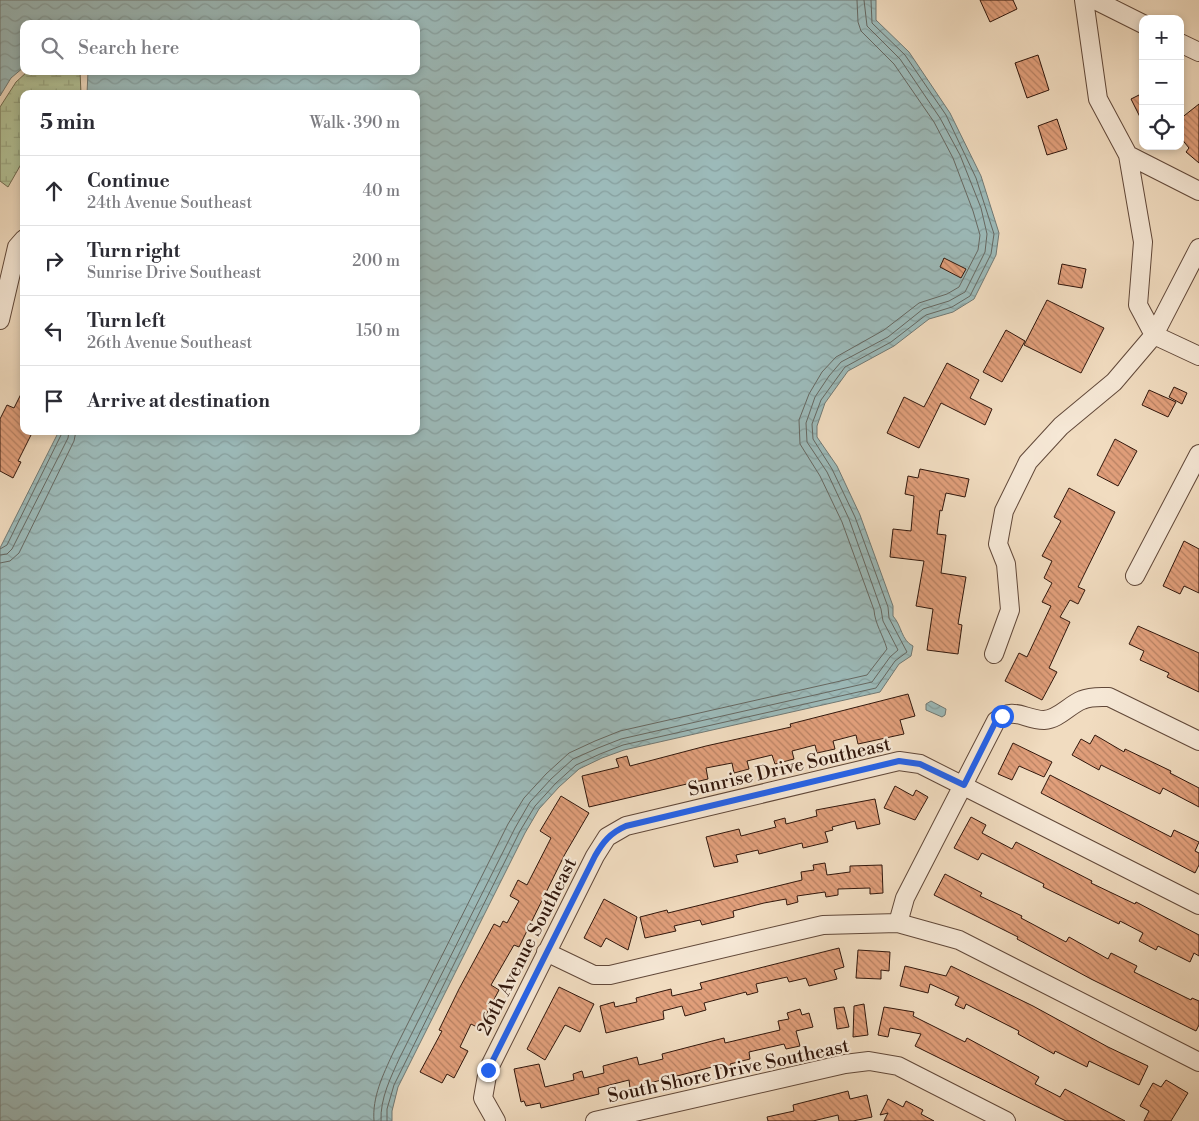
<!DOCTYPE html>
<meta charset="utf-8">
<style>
:root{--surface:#fff;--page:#f7f7f7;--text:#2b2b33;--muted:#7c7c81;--line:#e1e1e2}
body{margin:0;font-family:"Libre Bodoni",serif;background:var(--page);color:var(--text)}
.controls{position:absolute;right:15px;top:15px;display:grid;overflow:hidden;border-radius:10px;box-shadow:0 2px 8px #0003}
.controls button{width:45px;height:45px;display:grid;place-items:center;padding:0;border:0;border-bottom:1px solid var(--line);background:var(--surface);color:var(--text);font:25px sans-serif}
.stop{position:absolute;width:15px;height:15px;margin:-11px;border:4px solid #2563eb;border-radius:50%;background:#fff}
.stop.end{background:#2563eb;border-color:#fff;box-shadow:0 1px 5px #0008}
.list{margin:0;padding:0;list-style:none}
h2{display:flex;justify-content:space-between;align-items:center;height:65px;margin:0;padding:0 20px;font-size:21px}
h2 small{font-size:16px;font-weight:400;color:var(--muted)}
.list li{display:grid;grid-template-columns:32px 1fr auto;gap:15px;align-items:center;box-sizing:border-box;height:70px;padding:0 20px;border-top:1px solid var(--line)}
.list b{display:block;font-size:19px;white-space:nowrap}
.list p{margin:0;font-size:16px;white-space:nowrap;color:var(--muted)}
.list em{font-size:16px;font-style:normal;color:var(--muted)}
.icon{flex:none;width:28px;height:28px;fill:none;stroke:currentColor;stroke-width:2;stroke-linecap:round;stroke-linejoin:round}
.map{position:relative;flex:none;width:1199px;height:1121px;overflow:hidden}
.search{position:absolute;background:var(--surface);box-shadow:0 2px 8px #0003;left:20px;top:20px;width:400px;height:55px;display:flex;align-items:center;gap:12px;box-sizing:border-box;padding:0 18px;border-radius:10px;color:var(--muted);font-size:19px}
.panel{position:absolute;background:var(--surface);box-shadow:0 2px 8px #0003;left:20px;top:90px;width:400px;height:345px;border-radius:10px}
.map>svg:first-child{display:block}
.wetland{fill:url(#wetland-marsh);stroke:#726c52}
.water{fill:url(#water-waves);stroke:#717974}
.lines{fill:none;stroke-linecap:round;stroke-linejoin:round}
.shore{stroke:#666862;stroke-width:1}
.building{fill:url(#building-back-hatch);stroke:#31170c}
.minor-casing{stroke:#614839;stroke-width:20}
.minor{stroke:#f6e8d6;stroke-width:18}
.route{stroke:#2563eb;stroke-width:6}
.labels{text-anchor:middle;stroke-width:4.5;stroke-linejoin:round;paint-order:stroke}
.street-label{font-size:19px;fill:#31170c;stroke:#f6e8d6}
</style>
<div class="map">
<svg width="1199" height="1121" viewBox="0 0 1199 1121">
<defs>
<pattern id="wetland-marsh" width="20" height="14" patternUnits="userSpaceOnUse" patternTransform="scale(1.25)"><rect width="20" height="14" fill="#b3c297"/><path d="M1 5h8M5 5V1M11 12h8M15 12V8" fill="none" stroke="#9aa681"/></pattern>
<pattern id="water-waves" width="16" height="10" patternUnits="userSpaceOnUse" patternTransform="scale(1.25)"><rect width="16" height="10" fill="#9cbab9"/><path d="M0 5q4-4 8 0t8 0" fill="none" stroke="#879f9e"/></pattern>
<pattern id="building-back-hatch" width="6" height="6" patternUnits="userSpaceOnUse" patternTransform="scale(1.25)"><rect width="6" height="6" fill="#e19f7b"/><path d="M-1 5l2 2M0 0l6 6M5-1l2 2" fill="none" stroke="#b78163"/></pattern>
</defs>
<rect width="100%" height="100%" fill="#f1dcc0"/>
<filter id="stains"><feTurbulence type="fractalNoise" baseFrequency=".004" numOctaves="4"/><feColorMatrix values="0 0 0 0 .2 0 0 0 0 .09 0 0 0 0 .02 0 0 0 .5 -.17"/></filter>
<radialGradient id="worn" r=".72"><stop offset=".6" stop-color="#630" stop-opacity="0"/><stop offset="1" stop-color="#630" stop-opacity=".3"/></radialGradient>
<path class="wetland" d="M28,71h52l1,23h-57v65l-16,28 -8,-6v-74l16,-25z"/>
<path class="water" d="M0,0h876v20l33,32 41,61 31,63 18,57 -3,22 -22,44 -21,13 -24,7 -35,27 -46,25 -23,32 -8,23v11l20,29 23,49 33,91v10c9,10 8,24 20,30l-2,10 -12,8 -19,28 -256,58 -22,8 -23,11 -20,18 -20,22 -14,24 -127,254 -6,24v10h-392v-573l59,-117h357v-337h-329l1,-23h328v-47h-392v43l-13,11 -11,18z
M931,701l15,8 -1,6 -3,2 -16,-7v-6z"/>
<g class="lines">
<path class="shore" d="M0,549l7,-4 56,-114
M0,555l7,-1 5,-5 56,-111 1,-7
M0,563l10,-2 9,-8 55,-112 2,-10
M374,1121c-2,-24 9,-46 19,-68l115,-229 16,-26 22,-24 23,-21 26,-12 25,-10 247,-56 20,-26c-4,-14 -12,-25 -13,-39l-32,-88 -22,-46 -20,-32 -1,-24 10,-26 13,-22 14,-15 48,-27 35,-27 28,-9 12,-7 19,-37 2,-15 -7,-24 -20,-53 -19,-36 -40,-58 -33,-33 -3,-9 -1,-22
M381,1121c-1,-23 10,-44 19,-64l115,-229 15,-26 21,-23 22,-20 25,-11 23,-9 251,-57 18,-25 8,-7 -15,-29 -2,-12 -32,-90 -22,-47 -20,-30 -1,-19 9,-26 14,-21 12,-14 47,-25 35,-28 26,-8 16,-9 20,-40 2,-18 -6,-26 -21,-53 -20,-37 -40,-59 -33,-33 -3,-26
M387,1121v-12l7,-24 126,-254 15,-25 21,-23 20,-18 24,-11 23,-9 253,-57 19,-27 12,-9 -18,-34 -1,-11 -33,-90 -23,-48 -19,-30 -1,-15 9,-24 24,-33 46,-25 35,-27 26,-8 18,-11 21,-42 3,-20 -18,-56 -30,-63 -41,-60 -33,-32 -1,-23"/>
</g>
<path class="building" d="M980,0h33l4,9 -27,13z
M1038,55l11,35 -22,8 -12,-35z
M1143,93v30l-12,-24z
M1199,104v59l-13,-11 3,-4 -9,-11v-18z
M1057,119l10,30 -20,6 -9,-29z
M944,258l22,11 -5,9 -21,-11z
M1062,264l24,5 -4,19 -24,-4z
M1047,300l57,28 -23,45 -57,-28z
M1006,330l19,11 -23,41 -19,-10z
M947,363l32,17 -9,18 22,11 -7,16 -44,-22 -22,45 -32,-15 17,-36 20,10z
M1174,387l13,6 -5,11 -13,-7z
M24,388v43h9l-15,30 3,1 -8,16 -13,-7v-52l7,-14 7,3z
M1149,390l27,12 -8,15 -26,-12z
M1115,439l22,12 -19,35 -21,-11z
M920,469l49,10 -4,18 -19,-4 -4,18 -2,-1 -3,24 9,1 -5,38 25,4 -8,47 4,1 -4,29 -31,-4 6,-41 -17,-3 8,-45 -34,-4 3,-28 18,2 3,-35 -9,-2 3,-18 10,2z
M1069,488l46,24 -37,75 7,3 -7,14 -8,-4 -10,17 10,5 -21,46 8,4 -15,28 -37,-19 14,-28 8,4 24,-51 -9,-4 10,-19 -8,-5 8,-17 -10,-5 19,-35 -7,-4z
M1184,541l15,8v44l-15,-7 -4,8 -17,-8z
M1138,626l61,27v39l-32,-15 2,-4 -29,-13 4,-9 -15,-7z
M908,694l7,22 -15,4 4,14 -46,10 -2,-9 -23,6 2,8 -18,4 -2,-8 -23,6 2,8 -19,5 -3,-9 -25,6 2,8 -15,4 -2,-10 -26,5 2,11 -119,28 -7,-31 37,-9 -3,-8 11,-3 3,10 76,-20 85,-19 -1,-3z
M1095,735l29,17 1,-3 46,22 -1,2 29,15v19l-36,-19 -3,6 -59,-29 -2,5 -27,-15 9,-16 9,5z
M1013,743l39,19 -8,15 -25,-11 -7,14 -14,-6z
M1050,775l121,62 3,-7 25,12 -4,9 4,2v12l-4,8 -154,-80z
M895,786l18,10 3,-6 12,7 -13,23 -31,-12z
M561,796l28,17 -24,41 -46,93 -5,-2 -23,40 8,5 -20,38 -8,-4 -11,23 8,4 -14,27 -7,-4 -5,9 -22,-11 22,-41 -3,-1 20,-41 35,-65 6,3 3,-6 4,2 12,-22 -9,-5 8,-16 9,5 24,-47 -11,-7z
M875,799l5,25 -23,5 -2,-8 -23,6 1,3 -8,2 3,10 -25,6 -1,-5 -43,11 -1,-4 -22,5 2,7 -24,5 -8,-30 33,-8 2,7 35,-9 -2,-6 11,-3 1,6 31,-8 -1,-6z
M971,817l15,8 -4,8 30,16 4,-7 76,39 -1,2 44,21 1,-2 63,33v21l-5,-3 -4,9 -32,-16 -2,4 -17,-9 4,-8 -23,-12 -1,3 -76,-37 1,-3 -62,-31 -4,7 -24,-12z
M825,863l2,12 23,-3v-6l32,-1 1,28 -13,1v-6l-32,1v6l-12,2 -1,-5 -28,4 1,6 -11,3 -1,-6 -22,4 -31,8 1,6 -32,8 -2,-5 -26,6 2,5 -31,7 -5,-21 27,-7 1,3 134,-33 -1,-8 13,-2 -1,-5z
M945,874l37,19 -2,3 42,20 -1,2 45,24 3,-5 39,22 3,-6 26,13 -3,6 57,28 1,-2 7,3v24l-3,6 -105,-52 -74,-40 1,-2 -84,-42z
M604,899l33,18 -9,33 -22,-12 -5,9 -17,-9z
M839,948l5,19 -10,3 3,9 -28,7 -3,-8 -17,4 -2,-5 -31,7 2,8 -11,3 -1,-3 -42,11 2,7 -21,6 -3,-10 -19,5 1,8 -58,14 -6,-27 14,-4 1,5 22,-5 -1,-4 35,-9 1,7 30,-7 -2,-6z
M858,950l32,2 -1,19 -8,-1v9l-25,-1z
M905,966l41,10 5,-10 82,40 75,41 40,19 -9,19 -50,-24 -2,6 -32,-16 -1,3 -36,-20 1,-3 -53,-27 -2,5 -9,-4 4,-8 -29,-13 -2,9 -28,-7z
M559,987l35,17 -14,28 -15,-7 -20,35 -18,-11z
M864,1004l4,31 -15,2 1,-31z
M844,1007l5,20 -12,2 -3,-21z
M884,1007l30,5 -1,4 52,26 2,-4 72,39 -4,7 25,13 5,-8 60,32h-59l-151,-75 6,-12 -31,-6 -2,9 -10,-2z
M800,1009l2,6 7,-2 4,14 -17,4 4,15 -14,3 -2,-5 -35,8 1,7 -20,5 1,2 -14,3 -1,-3 -86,22 -1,-8 -31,8 1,6 -58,14 -1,-5 -14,3 -2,-5 -3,1 -7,-33 25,-5 6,23 29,-7 -1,-6 9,-3 2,7 20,-5 -1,-7 34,-9 2,8 24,-6 -1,-5 27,-7 35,-9 1,5 55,-13 -2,-9 11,-2 -2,-6z
M1166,1080l22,13 -17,28h-27l5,-10 -9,-5 13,-23 8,4z
M848,1091l2,8 17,-4 5,22 -19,4h-14l-1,-6 -25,6h-45l-1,-4 27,-6 -1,-6z
M888,1099l15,8 3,-6 17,9 -2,4 13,7h-50l4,-8 -8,2z"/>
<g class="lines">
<g class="minor-casing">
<path id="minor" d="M1084,0l14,99 30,56 15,87 -5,63 16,30
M1095,0l48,24
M1180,43l19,9
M1128,155l71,36
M0,320l17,-73 7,-8
M1154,335l45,21
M1135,576l64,-122
M994,654l16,-44 -4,-46 -8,-20 6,-33 24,-49 33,-36 53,-44 40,-47 45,-87
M898,923l7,-25 91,-177c18,-16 28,-1 48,-1 15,-1 25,-15 38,-20 9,-4 18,-3 27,-3l90,44
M546,952l48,23h16l213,-50 75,-2 61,17 240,122
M496,1121l-13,-23 5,-28 107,-214 12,-19 19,-11 273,-65 21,3 279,141
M595,1121l250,-57 24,-3 29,5 108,55"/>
</g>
<use href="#minor" class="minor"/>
</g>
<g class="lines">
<path class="route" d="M488,1070l107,-214c8,-14 15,-23 31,-30l273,-65 21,3 44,21 32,-64 6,-5"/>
</g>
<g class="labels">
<g class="street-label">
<text transform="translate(789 766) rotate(-13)" y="7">Sunrise Drive Southeast</text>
<text transform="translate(526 946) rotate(-63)" y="7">26th Avenue Southeast</text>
<text transform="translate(728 1070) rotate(-12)" y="7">South Shore Drive Southeast</text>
</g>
</g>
<rect width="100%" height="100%" filter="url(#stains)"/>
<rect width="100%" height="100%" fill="url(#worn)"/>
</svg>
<div class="controls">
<button>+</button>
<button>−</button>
<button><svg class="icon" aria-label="locate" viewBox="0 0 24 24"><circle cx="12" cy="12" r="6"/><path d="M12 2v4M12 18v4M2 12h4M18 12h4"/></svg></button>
</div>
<div class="stop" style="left:1002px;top:716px"></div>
<div class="stop end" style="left:488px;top:1070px"></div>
<div class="search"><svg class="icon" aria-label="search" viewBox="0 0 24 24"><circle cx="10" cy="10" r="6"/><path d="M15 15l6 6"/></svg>Search here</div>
<section class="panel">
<h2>5 min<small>Walk · 390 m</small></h2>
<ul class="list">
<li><svg class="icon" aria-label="ahead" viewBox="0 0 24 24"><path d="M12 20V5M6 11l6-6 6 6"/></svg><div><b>Continue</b><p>24th Avenue Southeast</p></div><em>40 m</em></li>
<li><svg class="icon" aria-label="right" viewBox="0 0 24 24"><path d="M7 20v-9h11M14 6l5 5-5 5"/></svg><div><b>Turn right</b><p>Sunrise Drive Southeast</p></div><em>200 m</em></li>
<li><svg class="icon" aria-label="left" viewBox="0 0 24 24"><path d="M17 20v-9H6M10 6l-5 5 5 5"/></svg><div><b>Turn left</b><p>26th Avenue Southeast</p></div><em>150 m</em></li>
<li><svg class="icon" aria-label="arrive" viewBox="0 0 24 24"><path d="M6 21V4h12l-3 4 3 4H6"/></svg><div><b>Arrive at destination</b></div></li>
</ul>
</section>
</div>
